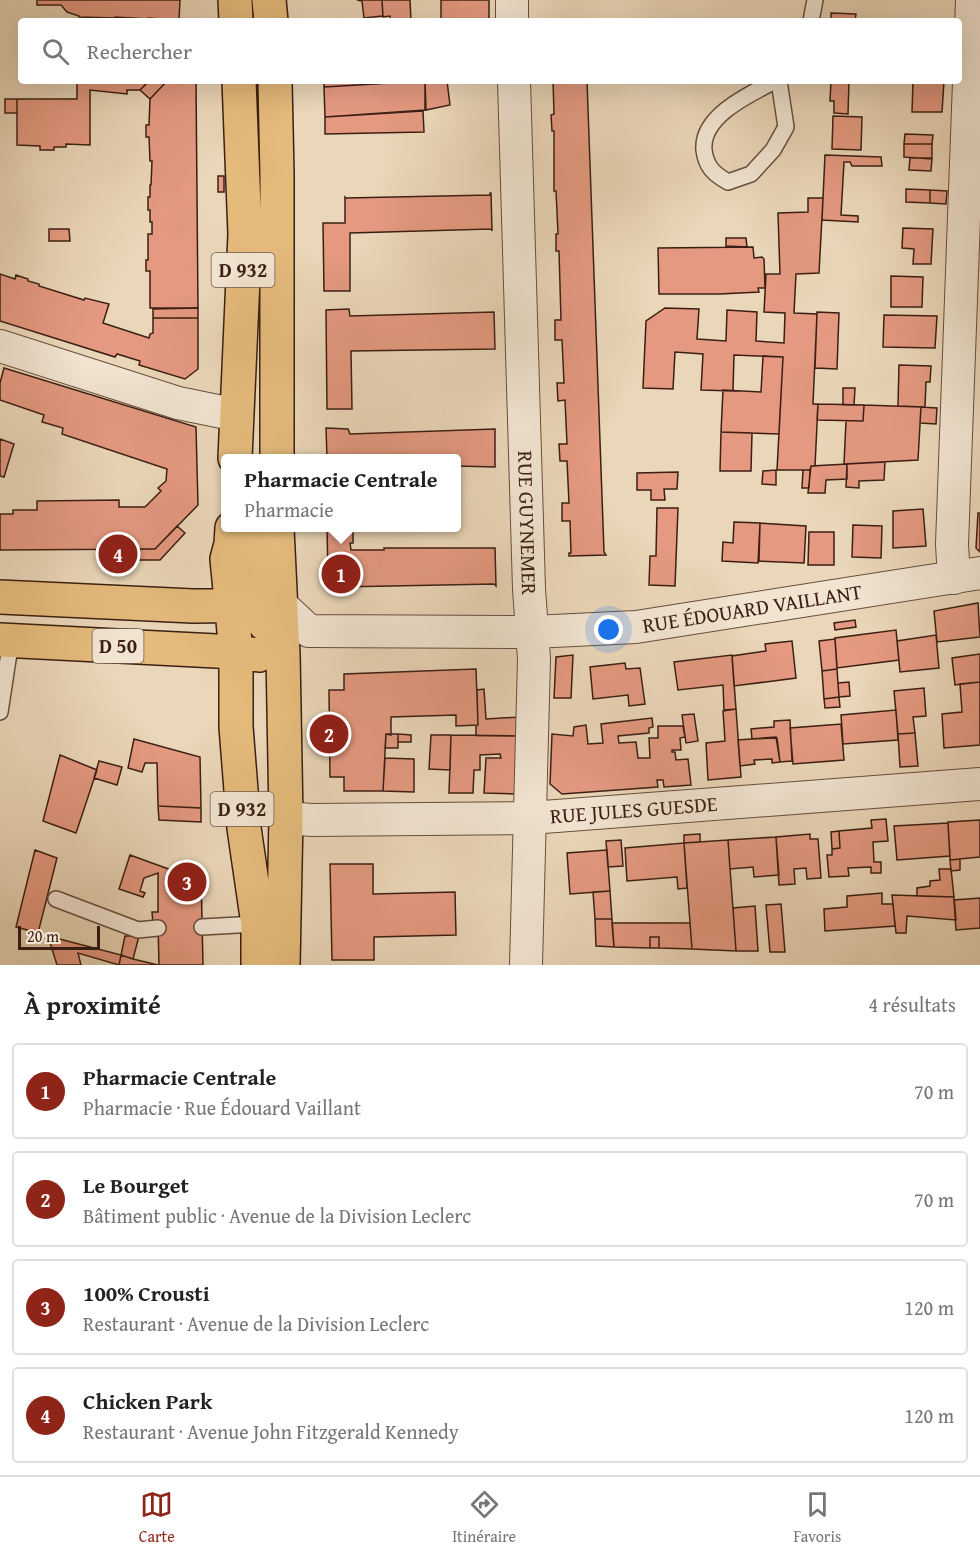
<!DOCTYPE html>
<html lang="fr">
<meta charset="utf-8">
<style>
:root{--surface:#fff;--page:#f6f6f6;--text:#222;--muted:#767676;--line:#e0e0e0;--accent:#8f2418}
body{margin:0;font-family:"Gentium Book Plus",serif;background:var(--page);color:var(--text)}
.scale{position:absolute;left:18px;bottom:15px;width:82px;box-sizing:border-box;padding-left:6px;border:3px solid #3c1f13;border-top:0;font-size:16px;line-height:21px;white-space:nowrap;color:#3c1f13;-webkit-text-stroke:4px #f1e4d1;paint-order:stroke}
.you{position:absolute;left:609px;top:630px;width:21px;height:21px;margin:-15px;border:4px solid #fff;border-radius:50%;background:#1a73e8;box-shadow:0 0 0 9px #1a73e833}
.badge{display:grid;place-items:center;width:39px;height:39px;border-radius:50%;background:var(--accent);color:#fff;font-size:20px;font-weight:700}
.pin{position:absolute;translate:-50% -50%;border:3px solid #fff;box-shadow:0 2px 6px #0006}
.popup{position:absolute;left:221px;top:454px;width:240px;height:78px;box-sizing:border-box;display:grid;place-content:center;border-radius:6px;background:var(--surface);filter:drop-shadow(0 2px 4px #0005);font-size:20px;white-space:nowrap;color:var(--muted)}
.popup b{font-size:22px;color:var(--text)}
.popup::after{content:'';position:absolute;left:50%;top:100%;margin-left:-12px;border:12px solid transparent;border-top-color:var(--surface)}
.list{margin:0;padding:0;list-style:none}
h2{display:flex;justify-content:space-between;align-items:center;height:78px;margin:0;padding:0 24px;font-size:26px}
h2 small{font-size:20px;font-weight:400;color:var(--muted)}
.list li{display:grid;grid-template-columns:39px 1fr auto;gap:18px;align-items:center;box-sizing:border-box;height:96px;margin:0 12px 12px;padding:0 12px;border:2px solid var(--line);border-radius:6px}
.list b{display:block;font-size:22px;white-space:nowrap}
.list p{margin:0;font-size:20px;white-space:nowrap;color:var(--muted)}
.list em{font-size:20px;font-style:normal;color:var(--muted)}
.icon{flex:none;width:33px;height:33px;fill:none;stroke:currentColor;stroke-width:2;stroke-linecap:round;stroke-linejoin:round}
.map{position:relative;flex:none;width:980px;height:965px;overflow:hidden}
.search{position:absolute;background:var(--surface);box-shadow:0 6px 24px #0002;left:18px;right:18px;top:18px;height:66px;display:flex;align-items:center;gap:15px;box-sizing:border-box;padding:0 21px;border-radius:6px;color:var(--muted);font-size:22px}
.sheet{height:510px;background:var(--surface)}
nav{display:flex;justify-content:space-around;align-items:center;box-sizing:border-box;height:84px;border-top:2px solid var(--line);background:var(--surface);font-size:16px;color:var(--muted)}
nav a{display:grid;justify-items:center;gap:3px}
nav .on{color:var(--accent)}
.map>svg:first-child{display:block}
.building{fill:#e49980;stroke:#3c1f13;stroke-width:1.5}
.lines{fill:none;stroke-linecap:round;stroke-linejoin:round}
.lane-casing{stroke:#684d3c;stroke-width:18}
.street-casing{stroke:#684d3c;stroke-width:34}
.primary-casing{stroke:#3c1f13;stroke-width:36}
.lane{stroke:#f1e4d1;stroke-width:15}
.street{stroke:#f1e4d1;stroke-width:32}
.primary{stroke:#e5bb7c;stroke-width:33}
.labels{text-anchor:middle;stroke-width:4.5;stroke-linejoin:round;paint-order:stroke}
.shield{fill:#f1e4d1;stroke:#725a4c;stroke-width:1.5}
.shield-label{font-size:20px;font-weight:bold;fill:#3c1f13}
.street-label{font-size:21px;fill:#3c1f13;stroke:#f1e4d1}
</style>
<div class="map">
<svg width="980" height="965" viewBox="0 0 980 965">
<rect width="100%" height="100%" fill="#ead6b8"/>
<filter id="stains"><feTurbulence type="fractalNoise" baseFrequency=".00333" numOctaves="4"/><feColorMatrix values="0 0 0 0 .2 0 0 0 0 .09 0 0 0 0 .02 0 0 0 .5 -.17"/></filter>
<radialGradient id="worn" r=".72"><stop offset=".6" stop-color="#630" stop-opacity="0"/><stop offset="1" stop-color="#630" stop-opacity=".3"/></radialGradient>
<path class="building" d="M37,0h143l-1,20 -31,-2v1l-33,-2v1l-36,-1v-1l-12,-4 -6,-7h-24z
M357,0h25l1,16 -19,2 -2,-17z
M382,0h28l1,21h-21v-5l-7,1z
M441,0h48v20l-48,-1z
M831,13l25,1 -1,7h-24z
M77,81h72l-9,9h-13v4l-37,-4v55l-24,-1v3h-12v3h-14v-4l-23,-1v-46h60z
M149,81h18l-17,18 -10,-9z
M167,81h29l2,227h-48v-37h-4v-11h2v-26h4v-12h-2v-12h-2v-13h2v-12h1l1,-24h-2l-1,-24h-3v-12h3l1,-26z
M324,81h48l1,3 -49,3z
M425,81h22l3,24 -24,5z
M425,81v29l-100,7 -1,-30z
M553,81h34l17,471 2,3 -37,1v-3h2l-1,-32h-8v-18h7l-2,-42h-7l-1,-17h8l-2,-44 -7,1 -1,-18h7l-2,-43h-7v-20h6l-2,-69h-3v-17h2l-2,-43h-2v-60h-2l-1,-16 3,-1z
M831,81h18l-1,33 -14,-1v-12h-4z
M913,81h31l-2,31h-30z
M5,99h12v14h-12z
M423,111l1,21 -99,2v-17z
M833,116l29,1 -1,33 -29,-1z
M905,134l28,1 -1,9h-28z
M904,144h28v15l-28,-2z
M825,155l56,2 1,9h-30l-2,-4h-6l-3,53 17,1v6l-36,-2z
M910,158h22l-1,13 -22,-1z
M218,176h6v16h-6z
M906,189l24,1v13l-24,-1z
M930,190l17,1 -1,13 -16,-1z
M490,193h1l1,38 -1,-2 -141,4v58h-26l-1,-68h22v-26l1,1 144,-3z
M808,198h15l-4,75 -23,1 -2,39 23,1 -4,90h5l-3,62h-4l-1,4h-33l6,-113 -49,-2 -1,36 -32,-1 2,-36 -28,-2 -2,37 -30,-1 3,-67 19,-13 34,1 -2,30 29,2 1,-31 30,2 -1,29 28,2 1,-30 -21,-1 2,-38h14l-2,-61 30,-1z
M903,228l30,1 -2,35h-18l1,-15 -12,-1z
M49,229h20l1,12h-21z
M726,238h20l1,9 -21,-1z
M753,247l1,11 8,-1 2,2 1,29h-7l1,4 -39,2h-61l-1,-46z
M0,274l15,5 1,-4 12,4v2l11,3v2l45,14 1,-2 24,6 -6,19 46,15 1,-4 3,-1v-15h45v51l-13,10 -46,-14 1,-4 -23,-7 -2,3 -115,-36z
M891,276l32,1 -1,30h-31z
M198,308v10h-45v-9z
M349,309l1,7 144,-4 1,37 -144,2 1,58h-25l-1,-99z
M817,312l22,1 -2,56 -22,-1z
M884,315l53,1 -2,32 -52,-1z
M763,356l20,1 -4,77 -58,-2 2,-42 38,2z
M899,365l32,1 -1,16h-4l-1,25 -27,-1z
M4,368l192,59 2,78 -43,44 -155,1v-36h13v-4h24v-9l82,-1v7h26l16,-16 -3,-3 8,-7 1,-12 -105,-35 1,-6 -21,-6 2,-7 -44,-15v-17z
M843,388h12l-1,17h-11z
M818,404l46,1 -1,16 -46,-1z
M864,405l57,2 -3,53 -74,4 2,-43h17z
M921,407l16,1 -1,16 -16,-1z
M326,428l22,1 2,5 145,-5v38l-38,-1v-8h-130z
M721,432l31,1 -1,38h-31z
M0,439l14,5 -10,33 -4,-1z
M885,462l-1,18 -25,1v7l-13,-1 1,-23z
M847,464v15l-21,1 -1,13h-17l3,-27z
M776,470v15l-14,-1 1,-13z
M803,470h7l-1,18h-7z
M678,472l-1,17h-13l1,11h-14v-10h-14v-17z
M657,508h21l-3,78 -26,-1 1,-29h6z
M923,509l3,37 -33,2v-37z
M978,513h2v39l-4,-4z
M734,522l26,1 -2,40 -36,-2 1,-19 10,1z
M760,523l46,3 -2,37 -45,-2z
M853,525l29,1 -1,32 -29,-1z
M177,526l8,7 -25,27h-50v-11h45z
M327,528h26v15h-3l1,7h33v-2h111l1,38 -2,-2 -155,3 -11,-12z
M809,532h25v33h-26z
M978,603l2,34 -43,5 -3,-31z
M855,620l1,7 -21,3 -1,-7z
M896,630l3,30 -62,8 -2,-30z
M936,635l3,33 -39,4 -3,-31z
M835,639l2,30 -15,2 -3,-30z
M792,641l4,37 -62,8 -2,-30 34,-5 -1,-7z
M980,654v28l-25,3 -3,-27z
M573,655l-2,43h-17l2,-41z
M732,655l4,54 -12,1 -1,-25 -45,5 -4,-28z
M625,663l1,6 14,-1 5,36 -16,2 -1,-11 -35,4 -3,-32z
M476,669l2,56 -22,1v-11l-65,2v18l-5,-1 -3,57h-39v-14h-14l-1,-87h15v-16z
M837,669l2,28 -15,2 -2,-28z
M849,682l1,14 -11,1 -1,-14z
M980,682v63l-36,3 -2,-34 20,-2 -2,-28z
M924,688l2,28 -13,1 2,16 -17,1 -4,-43z
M484,689l2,30 34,-2 -1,19h-43v-10l2,-1 -1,-35z
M839,697l1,10 -15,1 -1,-9z
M736,709l5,68 -33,3 -2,-37 19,-2 -2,-30z
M896,710l2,30 -55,4 -2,-29z
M694,714l4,27 -12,2 -4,-28z
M652,718l1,9 -4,1v5l-31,3 1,7 17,-1 2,16h12l-1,-20h9v-12h25l2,11 -5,1 1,12h-9v2h3l1,8 12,-1 3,26 -27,2 -1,-7h-6l1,7 -96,7 -12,-10 2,-50 21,2 1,-9 12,-2 2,19 15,-1 -2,-19z
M790,720l2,41 -12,1 -3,-24 -25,1 -1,-10 23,-2v-6z
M841,724l3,36 -51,4 -3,-36z
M915,733l3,33 -18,1 -2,-33z
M386,734h12v14h-13z
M398,734l13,1v7h-13z
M431,735h20l-1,35 -21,-1z
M451,735l68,1 -1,58 -34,-1 2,-35h15l-1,-4 -20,1v15h-6l-1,23h-24z
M776,737l4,25 -8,1v-4l-18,1 1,4 -15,2 -2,-26z
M134,739l66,18 1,51 -43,-2 -1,-43h-12l-3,9 -14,-4z
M60,755l37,15 -21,63 -33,-12z
M385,758l29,1v33l-31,-1z
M99,761l23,6 -5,18 -23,-7z
M158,806l43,2v14l-42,-2z
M886,819l2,22 -15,1 1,20h7v11h-10v-6l-23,1 1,8 -20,1 -2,-22h5v-6l8,-1 -1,-17 33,-3 -1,-8z
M980,820v37l-30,3 -2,-38z
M948,823l2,33 -53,4 -3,-34z
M839,831l1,17 -8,1 -1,-17z
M700,834v8l-16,1v-8z
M810,834v5h8l3,39 -14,1 -1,-11 -12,1 1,15 -16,1 -3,-48z
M776,837l3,38 -25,2 -1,-10 -23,2 -2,-29z
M621,840l2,26 -15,1 -2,-26z
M728,840l8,111 -44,-2 -8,-106z
M684,843l3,45 -9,1 -1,-12 -50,4 -2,-33z
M35,850l22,8 -19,75 -22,-6z
M607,850l3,41 -40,3 -3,-41z
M130,855l44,16 2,-4 25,7 2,91h-44l-1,-41h-5l-1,-12h6v-39l-14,5 -4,13 5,2 -2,4 -24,-8z
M960,859v11l-9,1 -1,-11z
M330,864h43v30l82,-2 1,43 -82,2v23h-42z
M939,869h12l3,28 -37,-1v-8l13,-2v-5l10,-1z
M610,891l2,28h-17l-2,-27z
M882,893v11h11l2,22 -70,5 -1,-22 23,-2v-11z
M892,895l62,2 2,23 -49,-4 -1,17h-10z
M980,898v30l-24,2 -2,-30z
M781,904l4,48h-15l-4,-47z
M755,906l3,45h-22l-3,-43z
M595,919h17l2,28 -18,-1z
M612,923h78l2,26 -33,-1v-11h-9v11l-36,-1z
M48,936l73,19 -2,10 -41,-12 3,12h-24z
M125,936h14l-6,23 -12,-4z
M650,937h9v11h-9z
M121,955l12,4 25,6h-39z"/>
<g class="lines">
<g class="lane-casing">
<path id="lane" d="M811,21l4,-21
M775,81c-25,13 -74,35 -71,69 2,17 10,24 24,32l23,-8 22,-24 13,-23 -7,-46
M0,712l11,-72
M56,899l82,31 20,-2
M202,927l56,-3"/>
</g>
<g class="street-casing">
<g id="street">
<path d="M512,0v21"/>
<path id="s1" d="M514,81l15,508 5,70 -8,306"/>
<path d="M0,346l178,57 59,12"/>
<path d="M954,578l-2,-34 20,-544"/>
<path id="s2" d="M281,605l28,26 224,1 103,-5 344,-54"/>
<path id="s3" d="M286,818l26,2 218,-2 450,-34"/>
</g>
</g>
<g class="primary-casing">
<path id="primary" d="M235,0l1,21
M269,0l2,21
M275,81l2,94v283
M235,458l10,-224 -6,-153
M232,528l-1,16 -4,15 9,93v75l8,101 14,96v41
M251,528l2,78 12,18
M277,528l6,126 3,164 -3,147
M0,597l193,9 88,-1
M0,640l236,12 23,3"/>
</g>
<use href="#lane" class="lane"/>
<use href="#street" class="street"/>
<use href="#primary" class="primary"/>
</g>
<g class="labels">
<g class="shield">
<rect x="211.5" y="253" width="63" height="34" rx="4.5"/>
<rect x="92.5" y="629" width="51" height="34" rx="4.5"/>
<rect x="210.5" y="792" width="63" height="34" rx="4.5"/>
</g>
<g class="shield-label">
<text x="243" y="277">D 932</text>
<text x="118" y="653">D 50</text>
<text x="242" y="816">D 932</text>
</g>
<g class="street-label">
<text dy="7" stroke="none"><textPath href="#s1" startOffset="442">RUE GUYNEMER</textPath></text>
<text dy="7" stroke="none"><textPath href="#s2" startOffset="483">RUE ÉDOUARD VAILLANT</textPath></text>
<text dy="7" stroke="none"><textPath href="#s3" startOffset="348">RUE JULES GUESDE</textPath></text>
</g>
</g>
<rect width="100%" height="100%" filter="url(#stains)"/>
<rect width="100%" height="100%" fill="url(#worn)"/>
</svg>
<div class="scale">20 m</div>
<div class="you"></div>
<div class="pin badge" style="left:341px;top:574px">1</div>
<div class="popup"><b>Pharmacie Centrale</b>Pharmacie</div>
<div class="pin badge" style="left:329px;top:734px">2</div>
<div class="pin badge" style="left:187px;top:882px">3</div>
<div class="pin badge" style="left:118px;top:554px">4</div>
<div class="search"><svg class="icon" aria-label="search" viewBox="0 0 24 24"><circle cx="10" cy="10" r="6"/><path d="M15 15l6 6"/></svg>Rechercher</div>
</div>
<section class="sheet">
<h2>À proximité<small>4 résultats</small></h2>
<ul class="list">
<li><span class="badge">1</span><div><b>Pharmacie Centrale</b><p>Pharmacie · Rue Édouard Vaillant</p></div><em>70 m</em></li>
<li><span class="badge">2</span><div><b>Le Bourget</b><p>Bâtiment public · Avenue de la Division Leclerc</p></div><em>70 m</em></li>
<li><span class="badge">3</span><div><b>100% Crousti</b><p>Restaurant · Avenue de la Division Leclerc</p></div><em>120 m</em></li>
<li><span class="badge">4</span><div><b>Chicken Park</b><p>Restaurant · Avenue John Fitzgerald Kennedy</p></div><em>120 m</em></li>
</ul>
</section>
<nav>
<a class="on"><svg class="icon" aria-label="map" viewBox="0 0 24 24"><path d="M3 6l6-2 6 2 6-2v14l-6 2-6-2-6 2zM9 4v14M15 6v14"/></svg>Carte</a>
<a><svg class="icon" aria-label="directions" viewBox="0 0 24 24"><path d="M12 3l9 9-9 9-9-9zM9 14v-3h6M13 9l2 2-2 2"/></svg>Itinéraire</a>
<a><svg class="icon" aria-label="saved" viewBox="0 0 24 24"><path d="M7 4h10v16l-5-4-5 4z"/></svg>Favoris</a>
</nav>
